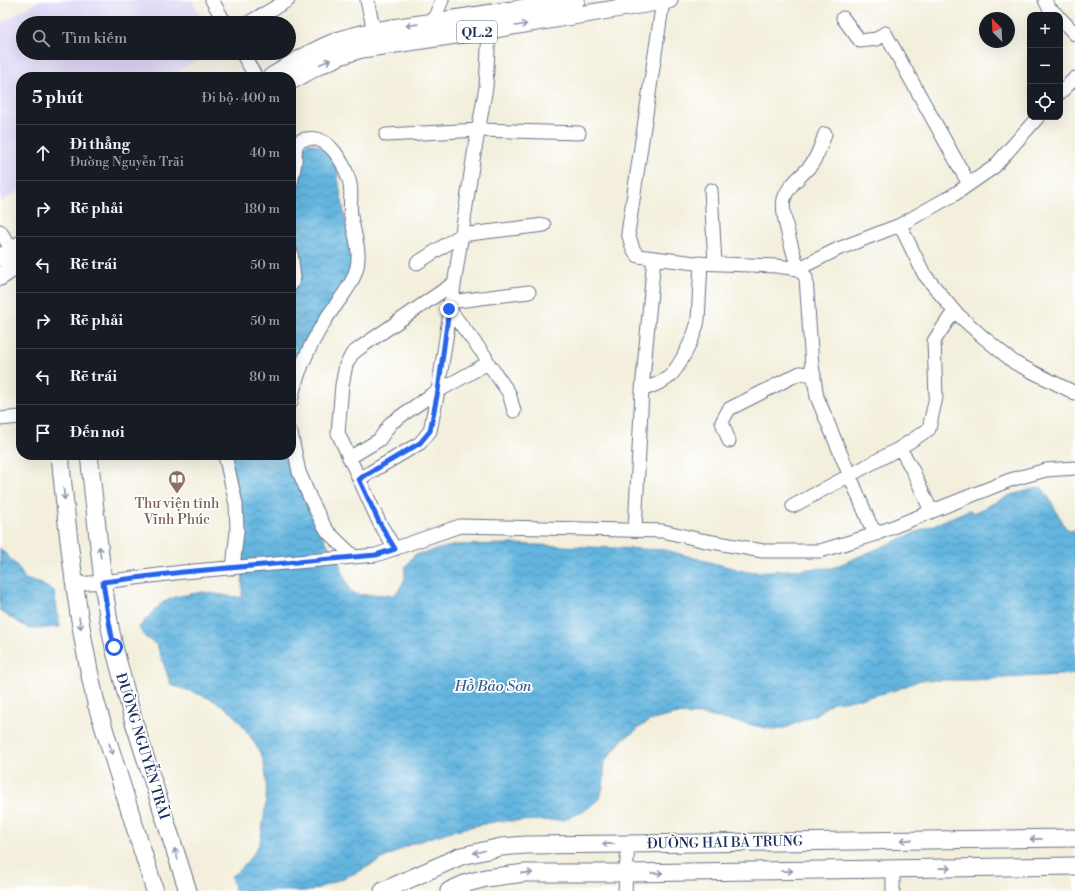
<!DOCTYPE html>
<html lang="vi">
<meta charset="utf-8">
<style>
:root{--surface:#171b24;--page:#242831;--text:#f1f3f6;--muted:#9ea1a6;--line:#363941}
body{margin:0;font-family:"Libre Bodoni",serif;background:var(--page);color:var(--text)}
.controls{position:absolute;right:12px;top:12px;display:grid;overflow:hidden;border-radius:8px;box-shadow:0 4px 16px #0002}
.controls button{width:36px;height:36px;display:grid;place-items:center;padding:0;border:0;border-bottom:1px solid var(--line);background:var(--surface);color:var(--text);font:20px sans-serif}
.compass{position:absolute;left:979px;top:12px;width:36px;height:36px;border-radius:50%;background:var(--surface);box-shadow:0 4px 16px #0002;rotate:336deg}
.stop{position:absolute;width:12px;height:12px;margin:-9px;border:3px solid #2563eb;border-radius:50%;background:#fff}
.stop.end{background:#2563eb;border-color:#fff;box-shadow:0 1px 4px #0008}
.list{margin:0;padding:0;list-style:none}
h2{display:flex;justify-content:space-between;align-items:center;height:52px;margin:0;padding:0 16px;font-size:17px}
h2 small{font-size:13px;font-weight:400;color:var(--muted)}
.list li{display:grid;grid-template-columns:26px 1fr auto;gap:12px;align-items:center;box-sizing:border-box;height:56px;padding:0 16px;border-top:1px solid var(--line)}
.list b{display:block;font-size:15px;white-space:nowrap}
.list p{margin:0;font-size:13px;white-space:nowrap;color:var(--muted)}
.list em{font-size:13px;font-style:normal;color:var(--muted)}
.icon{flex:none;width:22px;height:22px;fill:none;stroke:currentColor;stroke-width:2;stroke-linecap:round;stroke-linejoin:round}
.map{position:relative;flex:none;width:1075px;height:891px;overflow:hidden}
.search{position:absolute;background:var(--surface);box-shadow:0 4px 16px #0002;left:16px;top:16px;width:280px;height:44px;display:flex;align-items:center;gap:10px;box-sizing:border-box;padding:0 14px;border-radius:22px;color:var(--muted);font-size:15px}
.panel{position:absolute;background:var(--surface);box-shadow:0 4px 16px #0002;left:16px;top:72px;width:280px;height:388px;border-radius:16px}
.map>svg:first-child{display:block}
.built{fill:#ddd5f6}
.water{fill:url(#water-waves);stroke:#40729e}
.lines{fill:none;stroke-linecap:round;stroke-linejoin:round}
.minor-casing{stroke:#67728a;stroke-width:15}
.major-casing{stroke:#67728a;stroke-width:19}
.minor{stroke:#fff;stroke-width:13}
.major{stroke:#fff;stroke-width:17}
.oneway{stroke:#8d97ae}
.route{stroke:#2563eb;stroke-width:5}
.labels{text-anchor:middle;stroke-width:3.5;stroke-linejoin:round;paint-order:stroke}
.shield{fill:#fff;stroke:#5f6d8e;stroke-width:1}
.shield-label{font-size:13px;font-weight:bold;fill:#1b2f5e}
.education-label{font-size:14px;fill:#785e54;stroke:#fff}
.street-label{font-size:14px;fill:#1b2f5e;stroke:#fff}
.water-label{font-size:15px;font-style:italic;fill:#355e8b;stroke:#fff}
</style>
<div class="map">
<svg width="1075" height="891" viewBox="0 0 1075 891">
<defs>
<pattern id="water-waves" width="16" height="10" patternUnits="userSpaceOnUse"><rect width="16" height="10" fill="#64b5df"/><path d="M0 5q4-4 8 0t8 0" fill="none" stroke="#5294b8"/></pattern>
</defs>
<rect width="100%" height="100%" fill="#fff"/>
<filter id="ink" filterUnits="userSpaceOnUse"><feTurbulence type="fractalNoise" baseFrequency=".025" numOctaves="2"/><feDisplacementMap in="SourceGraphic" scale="8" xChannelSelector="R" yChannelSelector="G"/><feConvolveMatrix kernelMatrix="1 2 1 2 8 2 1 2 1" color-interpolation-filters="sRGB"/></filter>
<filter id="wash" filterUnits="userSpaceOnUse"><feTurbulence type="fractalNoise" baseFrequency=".012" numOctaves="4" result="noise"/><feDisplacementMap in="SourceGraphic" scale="16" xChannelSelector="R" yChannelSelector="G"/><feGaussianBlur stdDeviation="0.9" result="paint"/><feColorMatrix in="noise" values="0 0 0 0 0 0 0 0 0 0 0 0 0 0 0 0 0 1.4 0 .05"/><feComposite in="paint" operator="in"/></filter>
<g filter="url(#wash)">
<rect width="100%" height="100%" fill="#f3efdc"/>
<path class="built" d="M40,0h152l13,23h-182v30h185l-29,17 5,7h-163v112l-21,14v-179z"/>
<path class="water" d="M308,143l16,4 14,17v14l15,86 -10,23 -52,90v-84l6,-9 2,-17 -7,-46 -1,-22 7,-32 1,-17z
M230,455h61l2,10 19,53 28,47 11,28c14,4 27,0 41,3l7,-6 6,-11v-11l9,-13 42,-10 55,-1 154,6 82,22 85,-4 137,-58 4,3 38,-18 30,-8 8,11 16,29 5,4 5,-1v144l-102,6h-53l-24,10 -36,9 -27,3 -17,12 -28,13 -12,3 -72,-15 -27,-1 -28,7 -27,19 -17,21 -2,26 -3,11 -17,14 -20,8 -65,1 -47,10 -40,13 -53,28 -47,19h-76l-4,-15c10,-5 25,-24 29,-34 1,-4 1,-8 2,-12 4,-22 7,-48 1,-70 -3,-11 -23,-40 -32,-48 -17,-15 -39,-20 -60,-27l-14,-40 -12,-8 -6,-9 5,-7 18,-18 13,-6 28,-5 39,6 1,-45 -3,-44z
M0,548l18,19 7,12 16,5 13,7 6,36 -30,2 -30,-18z"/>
</g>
<g filter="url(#ink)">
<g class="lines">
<g class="minor-casing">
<path id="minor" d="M212,0l13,23
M367,0l7,31
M1045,0l4,8 8,7
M663,1l-35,232 5,16 5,7 57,7 82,3 21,3 8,8 6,89 5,31 53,127 7,10
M843,18l17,23 17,-2 8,-6 84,151
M1060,18l15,16
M248,23l40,-23
M430,29l12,-29
M242,53l14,24
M1060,93l15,-15
M825,134c-4,11 -7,22 -14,31 -9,11 -23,20 -27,34 -4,15 10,54 14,70l40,-20 62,-24 55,-31 39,-27 44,-50
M386,135l92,-5 101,3
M291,183c1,-7 3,-14 4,-21 1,-6 -1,-12 2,-18 2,-3 6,-5 10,-5 22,-4 37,24 42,41 4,11 0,24 2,36 2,14 8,28 7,42 0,23 -20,42 -32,61 -15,24 -30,54 -35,83
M711,190l4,74
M900,225l24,49 30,37 29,26 32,26 60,30
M0,231l17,27
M291,252l3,26 -3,7
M417,263l44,-28 83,-10
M450,302l79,-10
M449,309l36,47 3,7 21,30 5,18
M642,390c9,-4 21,-7 28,-14 10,-10 26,-42 28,-56l3,-57
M0,419l21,-2
M291,433l8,39 11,26 13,26 5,8 26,25
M729,441l-7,-19 7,-13 71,-36 14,2
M900,448l13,23 18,40
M225,455l11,49 1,27 -4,37
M349,458l30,-18 12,-17 40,-28 57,-32
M359,479l61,-36 10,-12 8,-40 35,-231 13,-73 3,-57
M793,506l107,-58 29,-19 7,-32 -2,-56 20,-30
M635,530l7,-140 12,-132
M395,549l-16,-27 -41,-89 4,-48 4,-20 6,-11 9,-7 93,-64
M74,584l29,-2 80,-10 193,-17 84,-29 203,5 38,9 62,11h57l53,-16 137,-55 36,-10 29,-2
M625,891l3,-47
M893,891v-22"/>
</g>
<g class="major-casing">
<path id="major" d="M271,77c22,-14 44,-28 69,-37 32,-11 67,-14 101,-19 45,-7 90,-14 135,-21
M291,81l27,-15 22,-10 22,-7 127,-19 180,-30
M0,258l21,-14
M0,277l21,-14
M60,455c8,83 17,166 36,248l59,188
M89,455l14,127 6,40 5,25 19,72 55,172
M383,891l78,-35 40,-9 25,-2 102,-1 447,-6
M449,891l18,-8 19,-5 39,-5h102l448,-7"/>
</g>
<use href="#minor" class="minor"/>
<use href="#major" class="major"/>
</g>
<defs><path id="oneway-shaft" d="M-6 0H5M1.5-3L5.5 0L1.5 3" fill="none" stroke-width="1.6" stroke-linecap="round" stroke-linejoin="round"/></defs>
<g class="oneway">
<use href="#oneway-shaft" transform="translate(412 25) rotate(172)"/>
<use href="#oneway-shaft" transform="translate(521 25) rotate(-9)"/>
<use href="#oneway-shaft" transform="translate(325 62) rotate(-24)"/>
<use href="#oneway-shaft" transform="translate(64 494) rotate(84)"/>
<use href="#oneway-shaft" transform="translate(100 552) rotate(-97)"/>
<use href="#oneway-shaft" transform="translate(80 623) rotate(81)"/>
<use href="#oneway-shaft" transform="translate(111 749) rotate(72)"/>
<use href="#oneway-shaft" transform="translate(1036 839) rotate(179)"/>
<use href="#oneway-shaft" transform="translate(906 840) rotate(179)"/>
<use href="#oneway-shaft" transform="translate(608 844) rotate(179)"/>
<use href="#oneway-shaft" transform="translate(479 852) rotate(166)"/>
<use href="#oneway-shaft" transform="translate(176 854) rotate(-108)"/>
<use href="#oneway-shaft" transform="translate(945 868) rotate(-1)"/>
<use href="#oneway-shaft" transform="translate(787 871) rotate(-1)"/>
<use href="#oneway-shaft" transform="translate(527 873) rotate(-2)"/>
<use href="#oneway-shaft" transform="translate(657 873) rotate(-1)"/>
</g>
</g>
<g class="lines" filter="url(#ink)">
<path class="route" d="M114,647l-5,-25 -6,-40 80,-10 193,-17 19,-6 -16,-27 -20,-43 61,-36 10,-12 8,-40 11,-82"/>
</g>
<defs>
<g id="library-pin" transform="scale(0.9)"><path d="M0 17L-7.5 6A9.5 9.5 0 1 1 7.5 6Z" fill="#8d6e63" stroke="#fff"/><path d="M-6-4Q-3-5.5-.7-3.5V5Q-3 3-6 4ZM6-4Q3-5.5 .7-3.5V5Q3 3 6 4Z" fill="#fff"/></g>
</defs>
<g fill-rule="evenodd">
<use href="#library-pin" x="177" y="479"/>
</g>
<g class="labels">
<rect class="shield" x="457" y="21" width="40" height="22" rx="3"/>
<g class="shield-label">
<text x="477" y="37">QL.2</text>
</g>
<g class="education-label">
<text x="177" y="508">Thư viện tỉnh<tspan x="177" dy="16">Vĩnh Phúc</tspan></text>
</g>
<g class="street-label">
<text transform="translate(143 746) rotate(73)" y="5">ĐƯỜNG NGUYỄN TRÃI</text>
<text transform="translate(725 842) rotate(-1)" y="5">ĐƯỜNG HAI BÀ TRƯNG</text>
</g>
<g class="water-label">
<text x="493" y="691">Hồ Bảo Sơn</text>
</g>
</g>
</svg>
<div class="controls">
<button>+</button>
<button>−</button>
<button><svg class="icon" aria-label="locate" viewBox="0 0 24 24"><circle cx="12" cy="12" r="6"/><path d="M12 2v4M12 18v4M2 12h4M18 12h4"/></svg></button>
</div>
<svg class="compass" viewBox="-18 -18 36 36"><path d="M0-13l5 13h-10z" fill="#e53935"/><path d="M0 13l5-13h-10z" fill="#9ea1a6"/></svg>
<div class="stop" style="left:114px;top:647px"></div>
<div class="stop end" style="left:449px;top:309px"></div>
<div class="search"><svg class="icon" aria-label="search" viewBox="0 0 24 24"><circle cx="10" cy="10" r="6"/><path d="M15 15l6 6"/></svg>Tìm kiếm</div>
<section class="panel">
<h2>5 phút<small>Đi bộ · 400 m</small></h2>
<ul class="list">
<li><svg class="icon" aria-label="ahead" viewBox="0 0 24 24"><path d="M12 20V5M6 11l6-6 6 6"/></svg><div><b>Đi thẳng</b><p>Đường Nguyễn Trãi</p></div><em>40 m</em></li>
<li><svg class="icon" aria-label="right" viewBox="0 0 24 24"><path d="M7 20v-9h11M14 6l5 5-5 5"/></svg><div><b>Rẽ phải</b></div><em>180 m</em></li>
<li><svg class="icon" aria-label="left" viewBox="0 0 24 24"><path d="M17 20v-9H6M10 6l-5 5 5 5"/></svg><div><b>Rẽ trái</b></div><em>50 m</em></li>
<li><svg class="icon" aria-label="right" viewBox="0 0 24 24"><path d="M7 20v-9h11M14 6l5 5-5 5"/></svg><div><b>Rẽ phải</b></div><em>50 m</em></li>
<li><svg class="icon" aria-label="left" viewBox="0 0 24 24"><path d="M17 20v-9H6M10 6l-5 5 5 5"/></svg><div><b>Rẽ trái</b></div><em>80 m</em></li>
<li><svg class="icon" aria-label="arrive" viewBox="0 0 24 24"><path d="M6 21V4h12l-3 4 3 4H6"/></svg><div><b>Đến nơi</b></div></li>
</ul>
</section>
</div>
